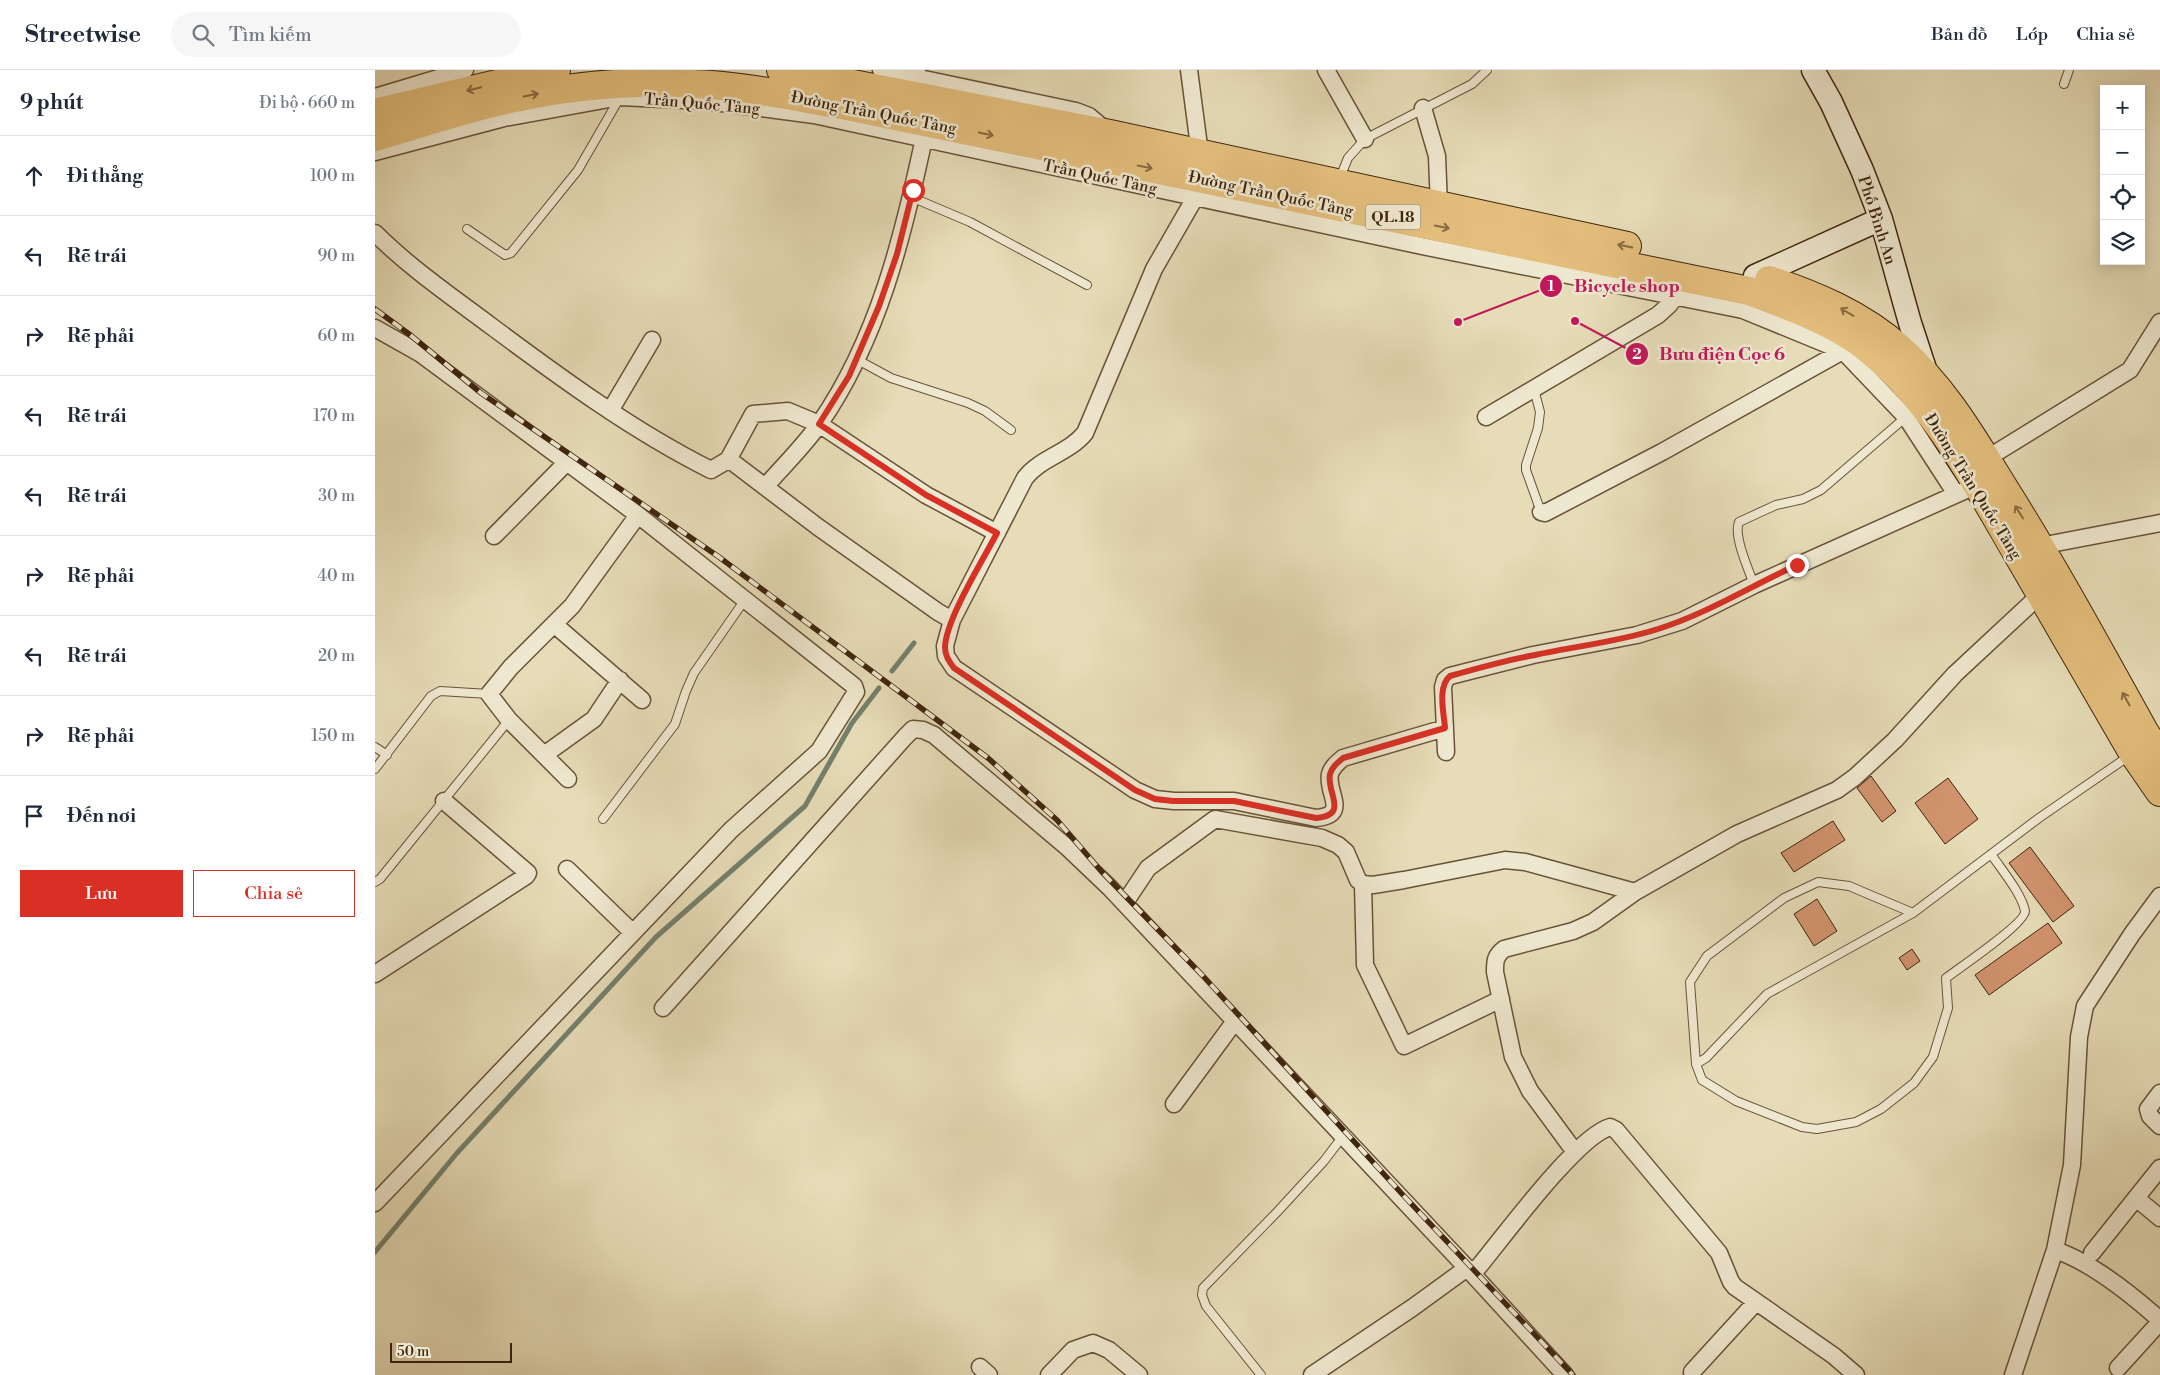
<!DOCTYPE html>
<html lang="vi">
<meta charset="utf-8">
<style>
:root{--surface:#fff;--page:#f6f6f7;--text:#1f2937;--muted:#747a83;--line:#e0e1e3;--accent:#d93025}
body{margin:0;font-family:"Libre Bodoni",serif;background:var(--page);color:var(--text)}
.controls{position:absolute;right:15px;top:15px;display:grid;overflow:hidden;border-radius:0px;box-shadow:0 2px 12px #0003}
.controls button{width:45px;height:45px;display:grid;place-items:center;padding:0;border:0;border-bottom:1px solid var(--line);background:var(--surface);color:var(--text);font:25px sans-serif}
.scale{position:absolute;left:15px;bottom:12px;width:122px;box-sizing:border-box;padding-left:5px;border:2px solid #3f250e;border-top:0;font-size:14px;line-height:18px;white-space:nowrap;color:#3f250e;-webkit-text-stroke:4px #efe8d0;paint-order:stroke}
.stop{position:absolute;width:15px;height:15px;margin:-11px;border:4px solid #d93025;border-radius:50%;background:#fff}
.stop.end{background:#d93025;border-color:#fff;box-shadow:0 1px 5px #0008}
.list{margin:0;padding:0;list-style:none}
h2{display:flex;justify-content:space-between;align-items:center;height:65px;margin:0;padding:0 20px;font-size:21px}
h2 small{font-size:16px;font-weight:400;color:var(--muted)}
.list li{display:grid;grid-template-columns:32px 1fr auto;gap:15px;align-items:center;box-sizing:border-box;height:80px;padding:0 20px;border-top:1px solid var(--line)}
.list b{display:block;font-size:19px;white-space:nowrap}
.list em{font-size:16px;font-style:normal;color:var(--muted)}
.actions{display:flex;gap:10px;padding:15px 20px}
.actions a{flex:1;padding:11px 0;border:1px solid var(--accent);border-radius:0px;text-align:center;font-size:18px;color:var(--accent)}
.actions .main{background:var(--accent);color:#fff}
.icon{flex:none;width:28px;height:28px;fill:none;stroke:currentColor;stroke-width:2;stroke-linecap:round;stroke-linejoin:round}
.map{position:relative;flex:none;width:1785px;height:1305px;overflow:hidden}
header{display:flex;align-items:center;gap:30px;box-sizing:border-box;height:70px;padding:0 25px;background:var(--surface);border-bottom:1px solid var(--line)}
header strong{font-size:24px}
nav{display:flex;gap:28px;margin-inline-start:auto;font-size:18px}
.search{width:350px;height:45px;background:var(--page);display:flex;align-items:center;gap:12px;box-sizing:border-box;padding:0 18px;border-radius:28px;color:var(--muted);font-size:19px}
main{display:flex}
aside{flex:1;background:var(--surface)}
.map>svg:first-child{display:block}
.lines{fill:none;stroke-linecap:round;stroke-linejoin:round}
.stream{stroke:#74806c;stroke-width:5}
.building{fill:#d1936e;stroke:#3f250e}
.lane-casing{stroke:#695338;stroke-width:10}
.street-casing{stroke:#695338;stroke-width:19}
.secondary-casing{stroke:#3f250e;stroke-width:25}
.highway-casing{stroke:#3f250e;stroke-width:30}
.lane{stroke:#efe8d0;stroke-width:8}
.street{stroke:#efe8d0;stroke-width:16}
.secondary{stroke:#efe8d0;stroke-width:22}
.highway{stroke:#e3be7c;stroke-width:28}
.rail-casing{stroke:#3f250e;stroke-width:5.5}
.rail{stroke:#efe8d0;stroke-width:4;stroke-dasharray:11;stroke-linecap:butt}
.oneway{stroke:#896a3f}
.route{stroke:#d93025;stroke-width:6}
.labels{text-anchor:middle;stroke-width:5;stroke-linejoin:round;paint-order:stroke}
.shield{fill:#efe8d0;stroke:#746048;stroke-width:1}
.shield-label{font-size:15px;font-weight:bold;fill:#3f250e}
.street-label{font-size:16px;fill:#3f250e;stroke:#efe8d0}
.leader{fill:none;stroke:#c2185b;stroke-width:2}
.callout-dot{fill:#c2185b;stroke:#efe8d0;stroke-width:2}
.mark-label{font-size:15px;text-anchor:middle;font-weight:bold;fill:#fff}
.callout-label{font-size:18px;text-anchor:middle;font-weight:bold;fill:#c2185b;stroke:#efe8d0;stroke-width:5;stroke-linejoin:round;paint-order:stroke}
</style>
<header>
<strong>Streetwise</strong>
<div class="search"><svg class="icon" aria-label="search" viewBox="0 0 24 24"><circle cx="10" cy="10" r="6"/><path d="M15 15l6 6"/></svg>Tìm kiếm</div>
<nav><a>Bản đồ</a><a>Lớp</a><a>Chia sẻ</a></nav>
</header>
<main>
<aside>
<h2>9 phút<small>Đi bộ · 660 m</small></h2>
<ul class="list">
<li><svg class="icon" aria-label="ahead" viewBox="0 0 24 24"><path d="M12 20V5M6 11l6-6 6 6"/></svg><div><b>Đi thẳng</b></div><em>100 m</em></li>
<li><svg class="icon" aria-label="left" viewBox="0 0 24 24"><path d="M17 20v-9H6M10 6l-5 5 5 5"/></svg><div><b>Rẽ trái</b></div><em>90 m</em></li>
<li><svg class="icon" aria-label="right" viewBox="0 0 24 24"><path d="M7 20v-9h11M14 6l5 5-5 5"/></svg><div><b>Rẽ phải</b></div><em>60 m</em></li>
<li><svg class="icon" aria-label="left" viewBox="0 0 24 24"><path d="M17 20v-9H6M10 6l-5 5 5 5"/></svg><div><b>Rẽ trái</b></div><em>170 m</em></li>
<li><svg class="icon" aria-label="left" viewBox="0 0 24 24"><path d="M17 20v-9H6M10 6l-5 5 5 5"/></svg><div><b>Rẽ trái</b></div><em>30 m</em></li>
<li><svg class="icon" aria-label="right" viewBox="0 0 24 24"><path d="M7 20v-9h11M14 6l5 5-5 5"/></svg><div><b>Rẽ phải</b></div><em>40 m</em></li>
<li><svg class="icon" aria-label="left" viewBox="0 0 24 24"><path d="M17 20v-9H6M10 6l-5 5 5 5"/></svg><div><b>Rẽ trái</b></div><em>20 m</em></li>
<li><svg class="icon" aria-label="right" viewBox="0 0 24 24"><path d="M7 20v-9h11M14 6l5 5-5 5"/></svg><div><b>Rẽ phải</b></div><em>150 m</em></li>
<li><svg class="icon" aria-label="arrive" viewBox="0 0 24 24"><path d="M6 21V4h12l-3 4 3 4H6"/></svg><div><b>Đến nơi</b></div></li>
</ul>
<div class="actions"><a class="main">Lưu</a><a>Chia sẻ</a></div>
</aside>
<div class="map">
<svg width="1785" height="1305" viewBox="0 0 1785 1305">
<rect width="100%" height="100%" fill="#e6dcb7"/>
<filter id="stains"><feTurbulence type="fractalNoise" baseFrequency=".004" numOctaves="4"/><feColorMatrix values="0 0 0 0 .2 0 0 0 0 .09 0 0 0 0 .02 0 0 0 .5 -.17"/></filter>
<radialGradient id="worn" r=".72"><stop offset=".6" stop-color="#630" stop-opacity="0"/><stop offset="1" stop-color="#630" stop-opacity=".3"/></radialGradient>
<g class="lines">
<path class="stream" d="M517,601l22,-28
M0,1182l82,-99 199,-216 149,-131 47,-83 27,-35"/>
</g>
<path class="building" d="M1496,706l25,35 -14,11 -25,-34z
M1573,708l30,41 -33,25 -30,-41z
M1458,751l12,19 -51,32 -13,-19z
M1655,777l44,59 -21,16 -44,-59z
M1442,829l20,32 -23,15 -20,-32z
M1673,853l14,20 -73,52 -14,-20z
M1537,879l8,12 -13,9 -8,-12z"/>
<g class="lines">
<g class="lane-casing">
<path id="lane" d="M1689,14l5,-14
M964,110l9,-22 17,-19 107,-55 15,-14
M536,127l59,25 117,63
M92,159l38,26 6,-2 67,-83 41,-71
M481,289l35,19 77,25 17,8 26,19
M1159,319l6,23 -2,16 -12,37v5l15,42
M1379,515c-5,-15 -21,-49 -15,-63l37,-17 27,-6 18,-9 85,-73
M0,677l12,8
M0,699l56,-73 9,-5 49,3
M228,749l72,-95 11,-33 8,-18 50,-72
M0,812l5,-3 129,-159
M1538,843l-64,-27 -31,-4 -34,16 -77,58 -17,26 6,82 6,16 34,21 66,26 15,2 39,-7 25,-13 33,-26 19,-26 15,-49 -2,-30c12,-9 80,-55 79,-67 -3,-17 -24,-42 -34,-57
M1321,994l10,-6 61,-64 146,-81 126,-95 90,-62
M886,1305l-55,-69 -4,-11 1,-7 75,-77 46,-50 19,-25"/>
</g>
<g class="street-casing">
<path id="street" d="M506,0l195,41 13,5 14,12
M814,0l11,84
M951,0l39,69
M0,27l90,-27
M1048,38l14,48 2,50
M0,82l129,-34 116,-21 86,4 108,14 608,131 321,64 100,41 63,66 50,77
M821,126l-42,73 -69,164c-16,20 -45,25 -60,45l-73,142 -7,26 1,10 8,12 181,122 20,9 19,2h60l82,17c34,-3 10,-25 14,-44 2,-7 7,-11 13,-16l102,-30
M0,163c35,35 76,63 116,93 70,52 142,105 220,144l17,-10 3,1 87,66 120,85 14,8
M0,258l46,26 217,161 216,171 2,6 -37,59 -88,79 -356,373
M235,341l42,-71
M1111,347l172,-102 11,-10 11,-14
M1611,389l144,-89 30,-48
M353,390l25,-46 35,-3 31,13 107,71 71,38
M390,417c18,-21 39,-41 55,-64 58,-84 83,-186 104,-285
M1166,442l4,1 117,-61 186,-104
M119,466l73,-74
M1665,476l120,-23
M180,555l87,75
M1071,682l-3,-65 2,-7 5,-4 83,-21 104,-20 45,-14 72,-36 212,-95
M169,685l50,-36 26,-39
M193,709l-59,-59 -20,-26 22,-27 61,-61 66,-91
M192,799l65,63
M988,814l2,81 39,81 97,-47
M748,832l5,-4 20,-30 67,-49 107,19 16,7 8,7 12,28 5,4 10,1 31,-5 101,-20 20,2 110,30
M0,904l151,-98 2,-3 -84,-72
M288,938l242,-271 8,-8 10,1 11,5 134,113 42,40 357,380 98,107
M1785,1023l-12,16 2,7 10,10
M799,1034l61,-83
M1200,1082l-45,-61 -17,-34 -18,-85c0,-11 0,-16 9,-23l69,-18 20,-9 42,-30 102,-58 100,-44 18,-13 40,-37 60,-66 86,-80
M1761,1128l24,20
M1680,1180c36,12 77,45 105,70
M1717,1183l68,-85
M605,1297l9,8
M1743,1298l42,-46
M1317,1302l64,-70
M674,1305l24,-25 20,-7 16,7 30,25
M937,1305l100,-67 55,-40 9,2c26,-31 100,-133 134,-143l6,3 103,123 12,29 4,5 99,69 22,19
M1638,1305l42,-125 17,-85 7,-128 6,-31 47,-72 28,-38"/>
</g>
<g class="secondary-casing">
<path id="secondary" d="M1438,0l18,32 31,68 19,49 29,104 17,52
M538,6l1,-6
M1380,206l126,-57"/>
</g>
<g class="highway-casing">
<path id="highway" d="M406,0l329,64 517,112
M0,43l181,-43
M0,67c45,-13 89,-28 135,-38 59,-13 124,-19 185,-15 48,2 95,12 142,20l912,187c35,13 80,29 110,51 73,54 117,141 162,218 37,64 75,129 112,193l27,39
M1394,210c46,15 93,35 130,68 47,42 75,92 108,145 49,78 93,159 138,240l15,23"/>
</g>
<use href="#lane" class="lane"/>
<use href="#street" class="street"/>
<use href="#secondary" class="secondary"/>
<use href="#highway" class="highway"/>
<g class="rail-casing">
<path id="rail" d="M0,239l34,25 72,59 238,164 269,201 69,62 44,51 102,105 200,219 170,180"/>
</g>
<use href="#rail" class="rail"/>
</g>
<defs><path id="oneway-shaft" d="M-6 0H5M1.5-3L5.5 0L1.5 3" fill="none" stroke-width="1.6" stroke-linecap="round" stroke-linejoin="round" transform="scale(1.25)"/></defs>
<g class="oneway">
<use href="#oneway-shaft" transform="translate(99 19) rotate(167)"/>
<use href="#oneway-shaft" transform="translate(156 25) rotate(-11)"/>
<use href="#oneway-shaft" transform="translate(611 64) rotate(12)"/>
<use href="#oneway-shaft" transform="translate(770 97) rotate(12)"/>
<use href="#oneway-shaft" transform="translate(1067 157) rotate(12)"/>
<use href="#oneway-shaft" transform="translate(1250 176) rotate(-168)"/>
<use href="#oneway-shaft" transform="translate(1472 242) rotate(-149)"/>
<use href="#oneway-shaft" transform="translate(1644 442) rotate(-122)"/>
<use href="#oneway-shaft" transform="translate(1751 629) rotate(-119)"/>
</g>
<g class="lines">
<path class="route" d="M538,120l-16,64 -18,52 -30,70 -30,48 107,71 71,38c-14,27 -51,86 -52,114 0,9 4,14 9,21l181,122 20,9 18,2h61l82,17c34,-3 10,-25 14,-44 2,-7 7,-11 13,-16l102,-30c-1,-15 -8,-41 5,-52 28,-8 56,-16 85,-21 41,-9 83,-13 123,-26 48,-15 93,-43 139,-64"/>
</g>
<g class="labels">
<rect class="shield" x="990.5" y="134.5" width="55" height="25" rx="4"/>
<g class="shield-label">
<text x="1018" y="152">QL.18</text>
</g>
<g class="street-label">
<text transform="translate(327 33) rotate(5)" y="6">Trần Quốc Tảng</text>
<text transform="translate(499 42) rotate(11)" y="6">Đường Trần Quốc Tảng</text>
<text transform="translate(725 106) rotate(12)" y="6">Trần Quốc Tảng</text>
<text transform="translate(896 123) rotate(12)" y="6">Đường Trần Quốc Tảng</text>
<text transform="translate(1503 150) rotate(72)" y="6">Phố Bình An</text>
<text transform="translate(1599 416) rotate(58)" y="6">Đường Trần Quốc Tảng</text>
</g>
</g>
<path class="leader" d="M1083 252L1176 216M1200 251L1262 284"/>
<g class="callout-dot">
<circle cx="1083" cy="252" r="5"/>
<circle cx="1200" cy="251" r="5"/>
<circle cx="1176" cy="216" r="12"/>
<circle cx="1262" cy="284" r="12"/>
</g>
<g class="mark-label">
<text x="1176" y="221">1</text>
<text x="1262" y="289">2</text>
</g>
<g class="callout-label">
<text x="1252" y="222">Bicycle shop</text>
<text x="1347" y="290">Bưu điện Cọc 6</text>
</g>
<rect width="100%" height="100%" filter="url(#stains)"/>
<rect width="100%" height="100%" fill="url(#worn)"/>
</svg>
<div class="controls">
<button>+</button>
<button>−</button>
<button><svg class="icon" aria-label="locate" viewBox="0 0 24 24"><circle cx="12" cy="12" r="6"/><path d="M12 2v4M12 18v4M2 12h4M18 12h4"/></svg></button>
<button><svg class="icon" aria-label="layers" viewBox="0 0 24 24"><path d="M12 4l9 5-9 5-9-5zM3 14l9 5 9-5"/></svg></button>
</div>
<div class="scale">50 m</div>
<div class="stop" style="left:538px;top:120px"></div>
<div class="stop end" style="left:1422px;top:495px"></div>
</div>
</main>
